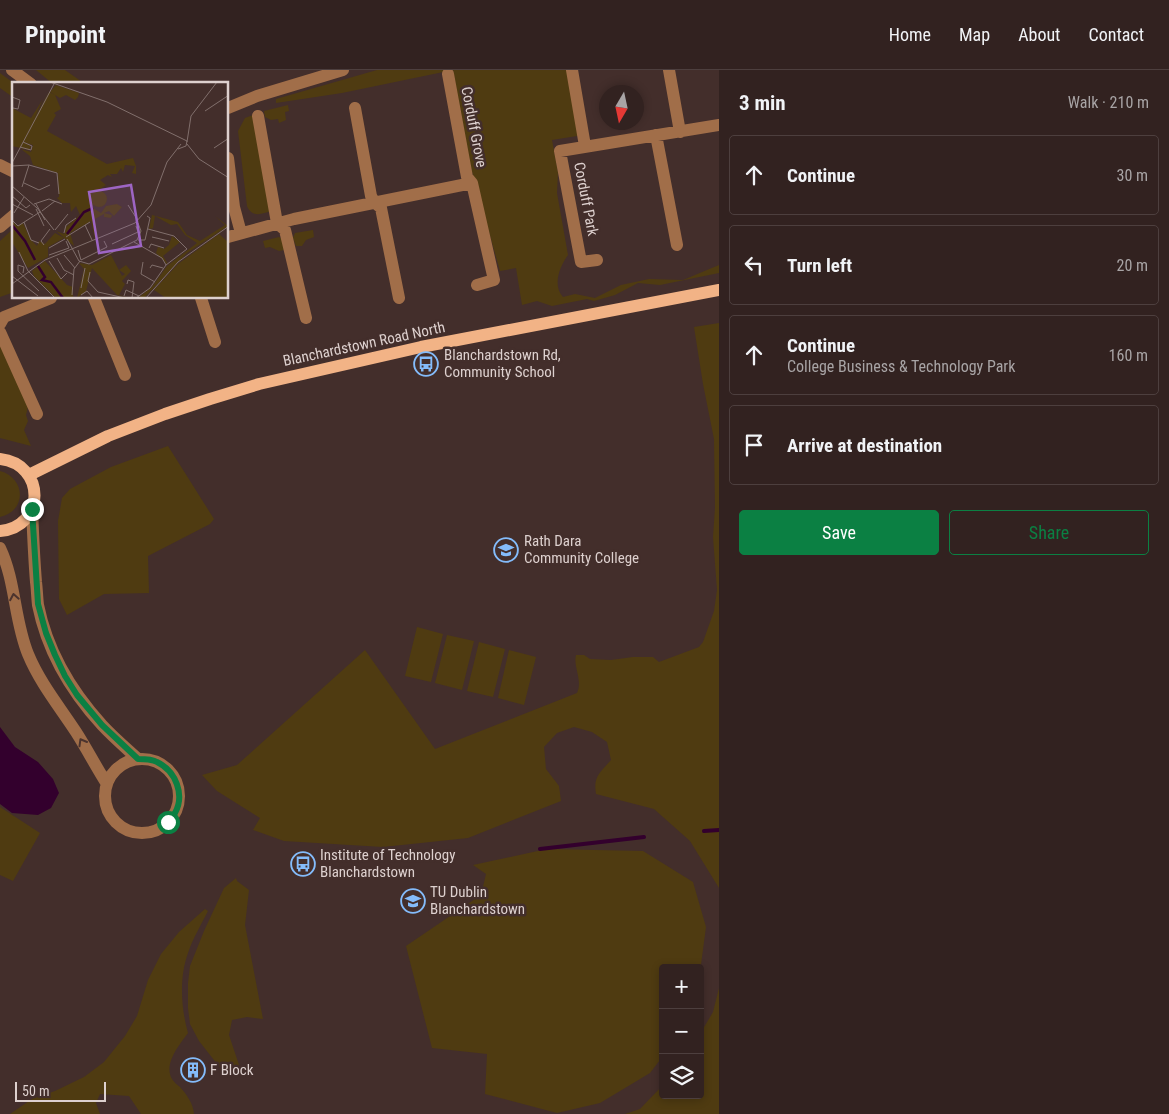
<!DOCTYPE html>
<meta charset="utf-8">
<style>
:root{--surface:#322220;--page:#3a2a29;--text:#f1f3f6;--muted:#a8a4a5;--line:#4d3f3e;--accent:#0b8043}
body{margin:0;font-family:"Roboto Condensed",sans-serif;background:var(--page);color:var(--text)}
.controls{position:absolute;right:15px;bottom:15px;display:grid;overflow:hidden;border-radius:5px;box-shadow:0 2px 8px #0003}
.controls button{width:45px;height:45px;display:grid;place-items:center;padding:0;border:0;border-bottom:1px solid var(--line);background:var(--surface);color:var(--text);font:25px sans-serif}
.compass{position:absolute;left:599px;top:15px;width:45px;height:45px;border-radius:50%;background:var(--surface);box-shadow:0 2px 8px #0003;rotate:189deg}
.scale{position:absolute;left:15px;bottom:12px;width:91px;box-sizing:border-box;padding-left:5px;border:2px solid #ddd0ce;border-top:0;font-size:14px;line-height:18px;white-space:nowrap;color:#ddd0ce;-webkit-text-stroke:4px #432e2b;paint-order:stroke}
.stop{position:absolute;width:15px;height:15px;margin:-11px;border:4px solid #0b8043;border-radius:50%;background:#fff}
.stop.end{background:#0b8043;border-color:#fff;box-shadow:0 1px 5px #0008}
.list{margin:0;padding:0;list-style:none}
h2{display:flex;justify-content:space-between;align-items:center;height:65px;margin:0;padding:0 20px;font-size:21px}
h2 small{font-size:16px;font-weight:400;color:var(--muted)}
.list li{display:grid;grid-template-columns:32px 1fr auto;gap:15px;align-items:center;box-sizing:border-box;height:80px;margin:0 10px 10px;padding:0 10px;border:1px solid var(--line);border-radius:5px}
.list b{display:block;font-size:19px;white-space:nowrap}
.list p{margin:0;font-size:16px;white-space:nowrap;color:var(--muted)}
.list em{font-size:16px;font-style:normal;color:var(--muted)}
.actions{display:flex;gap:10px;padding:15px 20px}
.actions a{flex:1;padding:11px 0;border:1px solid var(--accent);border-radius:5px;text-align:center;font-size:18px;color:var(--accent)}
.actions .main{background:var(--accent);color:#fff}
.icon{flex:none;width:28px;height:28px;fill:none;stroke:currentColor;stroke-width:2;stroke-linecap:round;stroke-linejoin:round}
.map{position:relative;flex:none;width:719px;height:1044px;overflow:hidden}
header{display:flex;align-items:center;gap:30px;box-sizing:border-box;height:70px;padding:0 25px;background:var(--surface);border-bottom:1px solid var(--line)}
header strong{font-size:24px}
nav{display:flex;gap:28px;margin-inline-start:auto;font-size:18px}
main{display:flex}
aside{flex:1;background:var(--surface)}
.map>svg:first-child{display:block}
.green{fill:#4f3b11}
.water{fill:#33002d}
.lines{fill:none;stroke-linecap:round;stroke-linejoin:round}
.stream{stroke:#33002d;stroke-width:4}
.minor{stroke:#a16e49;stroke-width:12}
.major{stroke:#f2b386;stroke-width:12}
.oneway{stroke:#4c342e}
.route{stroke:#0b8043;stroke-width:6}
.labels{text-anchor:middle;stroke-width:5;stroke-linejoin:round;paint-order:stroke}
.street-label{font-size:15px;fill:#ddd0ce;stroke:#432e2b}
.poi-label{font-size:15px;fill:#ddd0ce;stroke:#432e2b;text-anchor:start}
.inset-river{fill:none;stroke:#33002d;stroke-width:2.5}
.inset-road{fill:none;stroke:#816f6c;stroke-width:1}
.view{fill:#9d65c4;fill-opacity:0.15;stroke:#9d65c4;stroke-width:2.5}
.inset-edge{fill:none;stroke:#ddd0ce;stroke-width:2.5}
</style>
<header>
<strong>Pinpoint</strong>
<nav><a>Home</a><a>Map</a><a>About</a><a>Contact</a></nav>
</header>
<main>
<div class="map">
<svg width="719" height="1044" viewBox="0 0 719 1044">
<rect width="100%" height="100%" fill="#432e2b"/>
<path class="green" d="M36,0h29l20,14h-32z
M377,0h76l-111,23 -66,10v-4z
M453,0h114l11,64 -1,2 -25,4 6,32 -1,21 11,62c-8,11 -16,30 -5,42l12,-3 20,4 26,-13 28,-6 34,1 36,-15v8l-59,12 -22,-2 -23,12 -21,6 -7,-2 -35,7 -15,-5 -15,4 -6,-37 -16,3 -29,-103z
M0,3l15,11h-1v14l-14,-10z
M288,35l1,6 -4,1 1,8 -7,3 -1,-4 -7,1 -6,-3 -1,-6z
M253,45l19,96c-11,3 -20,7 -25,-5l-9,-75 7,-13z
M14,158v64l-14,5v-56z
M313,160l1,7 -8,3 -4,6h-6l-3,-8 2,-5z
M279,167l3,2 2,11 -5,1 -9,-4 -5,1 -2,-7z
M719,253v565l-29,-47 -36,-32 -58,-15c-3,-18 4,-21 15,-34l-4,-18 -15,-10 -18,-5 -17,6 -13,14 2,22 13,17 2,15 -93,37 -85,9 -99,-6 -31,-11 7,-12 -43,-27 -15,-16 35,-10 128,-115 70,99 142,-56c6,-13 -4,-26 -1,-38h8l6,4 21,1 22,-3h20l6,5 40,-15 4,-5 11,-31 3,-21 -4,-53 2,-29 -1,-69 -11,-55 -9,-57z
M0,272l28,65 -2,8 2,6 -4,9 7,16 -31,-8z
M168,376l46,73 -4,5 -62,32 1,37 -45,1 -37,21 -8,-16 -1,-78 4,-23 8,-9 41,-22z
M0,401c26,7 27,40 0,46z
M417,557l26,7 -12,48 -26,-6z
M447,565l27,6 -12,49 -27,-7z
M479,572l26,7 -12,48 -26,-6z
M509,580l27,7 -12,48 -26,-7z
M0,737l40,26 -27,48 -13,-6z
M547,779l96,2 50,31 13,45 -6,45v-4h-37v88l-13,17 -50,30 -43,10 -72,-19 2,-40 -55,-6 -26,-102 75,-51 5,-21 -13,-9z
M236,808l1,3 12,9 -4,35 18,94 -16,-2 -15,3 -3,15 12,36 -8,5 -8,-2 -26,-33 -9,-17 -2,-16v-25l2,-17 14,-35 20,-43z
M205,839l3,2c-7,14 -15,27 -20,42 -9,25 -7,55 0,80 -8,11 -25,31 -16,46 2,3 5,6 8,8 7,8 13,16 14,27h-53l-12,-18 -29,-2 -4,9 4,11h-90l22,-15 23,-8 29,-14 20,-15 21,-26 12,-20 11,-36 13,-26 18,-22z
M719,918v126h-94l15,-5 23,-24v10h37v-61l13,-22z"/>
<path class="water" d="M0,657l15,20 23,15 15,17 6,14 -8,15 -13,7 -26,-2 -12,-9z"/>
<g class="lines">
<path class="stream" d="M704,761l15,-1
M540,779l104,-12"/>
<path class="minor" d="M12,0l19,14
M572,0l13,76
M669,0l11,62
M448,4l19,103 5,6 22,97 -17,5
M228,38l29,-12 86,-26
M355,38l16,88 3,6 7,6 18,90
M258,46l19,107 8,7 21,88
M656,65l21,110
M228,88l6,49 7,26
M0,95l14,7
M0,157l14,-12
M228,167l66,-18 178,-36
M597,190l-16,2 -21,-111 159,-26
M94,228l31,77
M201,228l14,44
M0,254l4,-7 47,-19
M0,262l37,82
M32,439c1,24 2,49 4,73 1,7 1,15 2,23 9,45 33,86 64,120 11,12 24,23 36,34
M0,478c16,34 14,72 28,106 12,29 31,52 48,78 11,17 20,35 31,52
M105 726a37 37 0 1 1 74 0a37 37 0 1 1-74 0Z"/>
<path class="major" d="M0,389c46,5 46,68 0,72
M29,405l79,-39 57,-22 45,-15 49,-15 162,-37 298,-57"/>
</g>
<defs><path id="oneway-chevron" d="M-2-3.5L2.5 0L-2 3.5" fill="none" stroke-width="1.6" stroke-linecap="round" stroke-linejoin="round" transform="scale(1.25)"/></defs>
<g class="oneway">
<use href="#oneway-chevron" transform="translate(14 527) rotate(-100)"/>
<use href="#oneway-chevron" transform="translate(82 672) rotate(-120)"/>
</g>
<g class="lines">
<path class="route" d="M32,439l6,95 8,29 9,22 10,21 12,19 25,30 36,34c6,0 14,0 19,3 19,9 28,33 18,51 -2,3 -5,6 -7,9"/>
</g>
<defs>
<g id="bus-ring" transform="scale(1.25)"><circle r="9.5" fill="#432e2b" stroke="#84bcfb" stroke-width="1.5"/><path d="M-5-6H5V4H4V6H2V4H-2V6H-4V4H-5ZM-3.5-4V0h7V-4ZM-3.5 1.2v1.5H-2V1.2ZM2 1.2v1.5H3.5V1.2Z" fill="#84bcfb"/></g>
<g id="school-ring" transform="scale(1.25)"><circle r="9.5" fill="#432e2b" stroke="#84bcfb" stroke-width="1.5"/><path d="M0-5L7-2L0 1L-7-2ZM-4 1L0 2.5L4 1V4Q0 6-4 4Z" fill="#84bcfb"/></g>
<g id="university-ring" transform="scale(1.25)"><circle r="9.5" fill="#432e2b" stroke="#84bcfb" stroke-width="1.5"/><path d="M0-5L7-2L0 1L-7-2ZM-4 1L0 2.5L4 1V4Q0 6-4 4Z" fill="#84bcfb"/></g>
<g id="building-ring" transform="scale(1.25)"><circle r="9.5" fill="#432e2b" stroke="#84bcfb" stroke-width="1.5"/><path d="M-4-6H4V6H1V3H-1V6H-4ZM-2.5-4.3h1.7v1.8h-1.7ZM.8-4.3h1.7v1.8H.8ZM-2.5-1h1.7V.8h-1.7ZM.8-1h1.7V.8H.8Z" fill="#84bcfb"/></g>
</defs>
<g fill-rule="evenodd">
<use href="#bus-ring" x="426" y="294"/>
<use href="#school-ring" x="506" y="480"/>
<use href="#bus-ring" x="303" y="794"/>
<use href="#university-ring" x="413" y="831"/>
<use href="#building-ring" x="193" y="1000"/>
</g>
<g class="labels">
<g class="street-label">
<text transform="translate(474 57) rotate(79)" y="5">Corduff Grove</text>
<text transform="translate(586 129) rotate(79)" y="5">Corduff Park</text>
<text transform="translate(364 274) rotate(-12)" y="5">Blanchardstown Road North</text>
</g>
<g class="poi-label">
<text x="444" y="290">Blanchardstown Rd,<tspan x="444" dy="17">Community School</tspan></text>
<text x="524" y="476">Rath Dara<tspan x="524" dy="17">Community College</tspan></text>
<text x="320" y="790">Institute of Technology<tspan x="320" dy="17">Blanchardstown</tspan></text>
<text x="430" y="827">TU Dublin<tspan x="430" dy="17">Blanchardstown</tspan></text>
<text x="210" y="1005">F Block</text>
</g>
</g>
<g transform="translate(12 12)">
<rect width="216" height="216" fill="#432e2b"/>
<path d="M44,3l23,8 -1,4 -3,3 -9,-5 -6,3 -10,-6zM37,10l6,3 6,14 -7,4 2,2 -9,16 60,33 26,-6 3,8v8l-4,-1 3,-7 -10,-1 -2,7 -2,-4 -4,6h-7l2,3 -4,-2 -8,5 6,5 -14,9 1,14 8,5 5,-7 11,-2 5,3 -8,9 -5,-5 -5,2 8,2 -1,3 -7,-1v-3l-9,5 3,19 -3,1 -4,-18 -21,12 4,13 -18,-15 8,3 2,-7 14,-12 -4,-9 -5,6 -1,-9h-8l-5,-5 2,-1 -1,-24 -25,-8 -3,-9 -9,-7 10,3 2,-7 -10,-3 8,4 -2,4 -17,-4v-38l19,10 12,-19 -9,20zM79 117a8 8 0 1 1 16 0a8 8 0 1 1-16 0ZM140,133l26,7 9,13 13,6 25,-16 -10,-9 13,10 -41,27 -43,45h-6l14,-11 15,-21 30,-23 -12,-8 -8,-11 -6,1 -16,-9 -2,12 -4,1zM0,139l5,5 6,-3 7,16 7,7 2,-5 6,3 10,-11 9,5 -16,9v10l-20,11 -16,-26zM207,152l9,8v56h-62l-12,-8 24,-26zM160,154l8,6 -17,14 5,8h-1l-11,-11 2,-6 6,2 5,-4zM99,173l11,21 3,-2 -6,-4 7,-5 5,6 -9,10 3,3 -6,11 11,3 -13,-3 -25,-27 -6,23 -9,7 7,-29 -5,-6 13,2zM33,179l22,24 6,2v11h-17l-22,-22 -2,-5z" fill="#4f3b11"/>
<path class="inset-river" d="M0,143l13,16 10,19M55,152l17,-22 9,-4M26,184l7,11 -3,3 9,2 12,16"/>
<path class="inset-road" d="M38,0l57,20 80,39 -1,5 -8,3M0,15l8,3 -2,9 -5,-1M193,29l24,-16M175,60l4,-26 26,-34M175,62l12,15 30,19M8,65l11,3 1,-4 -9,-4M202,66l15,-10M0,81l42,-79M0,84l17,-1 28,8 2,21M12,101l15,7 11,-5M0,104l25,22 17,22M10,105l7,-22M0,114l14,12 4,-3M0,122l21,11M22,122l15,-5 13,5M24,122l9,16M116,123l9,14M24,127l8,17M30,129l13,-10M2,131l10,-16M0,138l6,6 22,-14M12,140l7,18 8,3M73,143l7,15M136,147l26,7 13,13 -21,16M43,148l13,-16M52,151l2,-8 10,-7M54,155l24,-15M140,155l17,4M55,157l12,22 10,3 48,-24 4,-9 -3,-8M126,158h7l5,-22 -3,-2M122,160l28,16 4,7 -16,23 -14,10M100,162l26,-12 -2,-6M32,163l-3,-4 9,-12M37,166l16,-9M137,166l2,-4 13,4M66,168l3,10 26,-13 -3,-6M7,170l9,19 27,27M37,173l20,-7 -3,-7M52,173l11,13M45,176l7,12 10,5M37,179l12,18 6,-6M131,180l-2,12 14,8M138,186l2,-3 11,3M78,190l-2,9 10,11 27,6M11,191l1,-6 -6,-2v6l21,20M0,194l26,20M0,202l33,-24 90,-37 16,-18 16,-43 14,-18M115,202l1,-4 6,2 -2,16M69,206l4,-20M60,213l2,-26 6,-8M69,213l6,-4 6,7M112,214l2,-6 13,6M134,216l32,-36 51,-36"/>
<path class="view" d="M119,103l10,61 -42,7 -10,-61z"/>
<rect width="216" height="216" class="inset-edge"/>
</g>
</svg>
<div class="controls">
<button>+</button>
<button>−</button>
<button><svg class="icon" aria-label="layers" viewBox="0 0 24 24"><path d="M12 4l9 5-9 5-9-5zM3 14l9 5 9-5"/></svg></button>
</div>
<svg class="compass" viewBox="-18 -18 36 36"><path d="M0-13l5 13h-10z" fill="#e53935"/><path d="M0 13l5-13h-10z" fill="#a8a4a5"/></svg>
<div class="scale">50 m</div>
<div class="stop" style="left:168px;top:752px"></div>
<div class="stop end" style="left:32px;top:439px"></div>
</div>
<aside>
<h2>3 min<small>Walk · 210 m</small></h2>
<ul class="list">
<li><svg class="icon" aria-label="ahead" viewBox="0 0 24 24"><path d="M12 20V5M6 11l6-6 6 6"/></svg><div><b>Continue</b></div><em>30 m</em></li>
<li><svg class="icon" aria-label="left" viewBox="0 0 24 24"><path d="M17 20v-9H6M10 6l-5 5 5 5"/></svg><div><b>Turn left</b></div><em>20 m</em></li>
<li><svg class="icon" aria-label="ahead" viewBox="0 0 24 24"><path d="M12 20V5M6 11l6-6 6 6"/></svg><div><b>Continue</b><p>College Business &amp; Technology Park</p></div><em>160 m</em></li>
<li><svg class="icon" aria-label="arrive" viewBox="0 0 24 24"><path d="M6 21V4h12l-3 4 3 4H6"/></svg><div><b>Arrive at destination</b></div></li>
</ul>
<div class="actions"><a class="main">Save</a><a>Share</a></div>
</aside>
</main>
